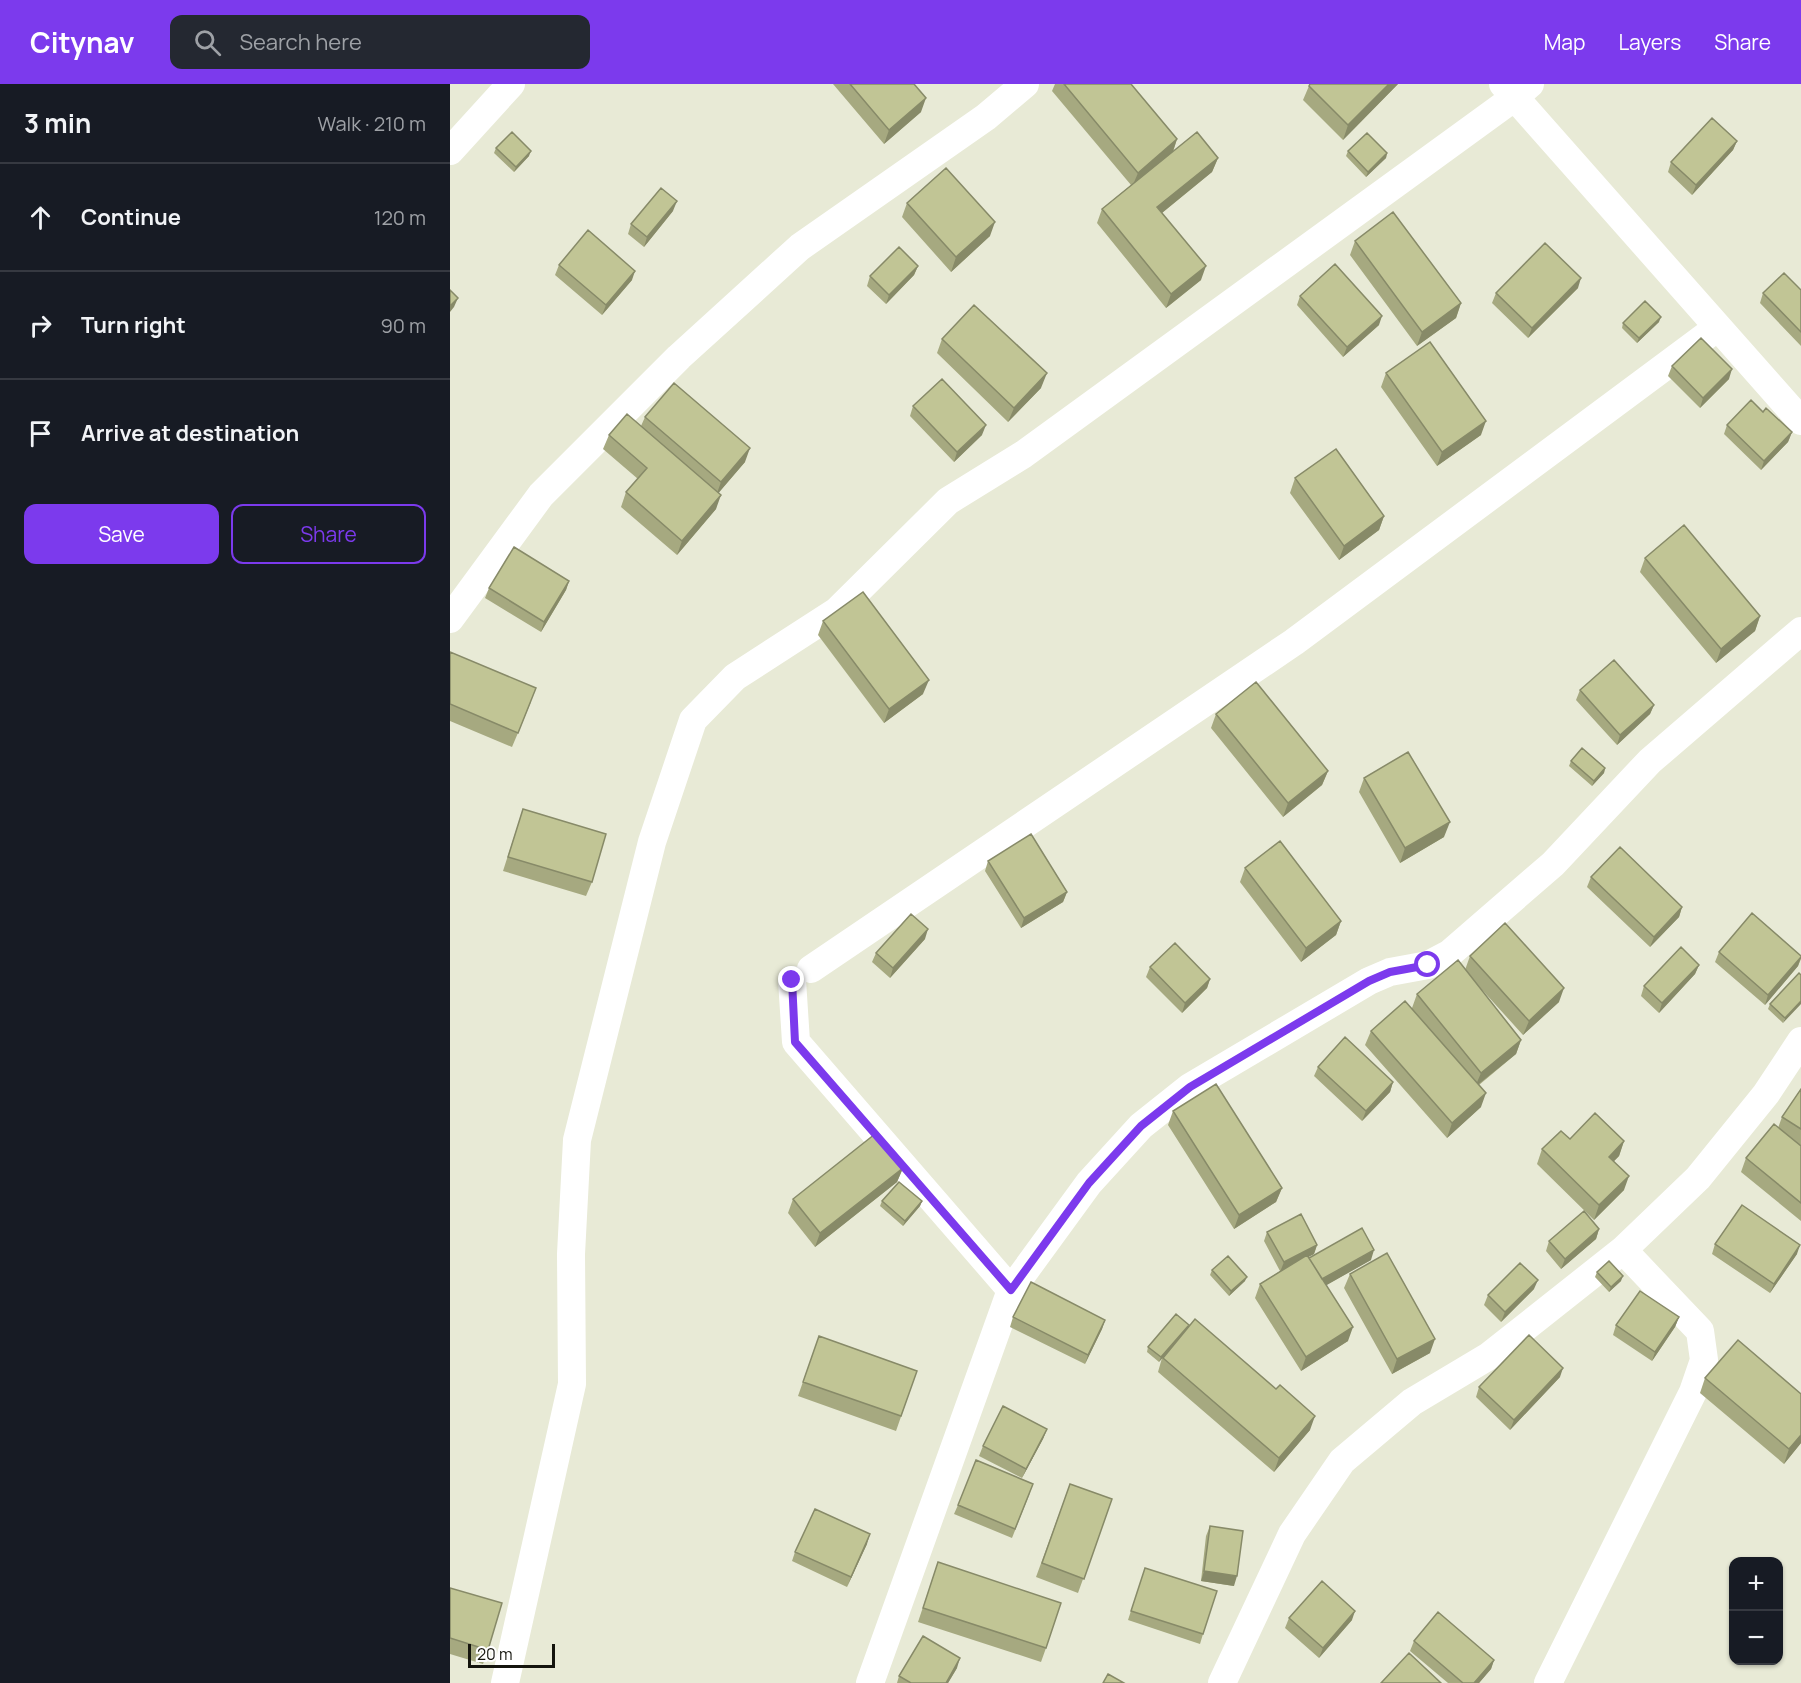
<!DOCTYPE html>
<meta charset="utf-8">
<style>
:root{--surface:#171b24;--page:#242831;--text:#f1f3f6;--muted:#9ea1a6;--line:#363941;--accent:#7c3aed}
body{margin:0;font-family:Manrope,sans-serif;background:var(--page);color:var(--text)}
.controls{position:absolute;right:18px;bottom:18px;display:grid;overflow:hidden;border-radius:12px;box-shadow:0 2px 4px #0004}
.controls button{width:54px;height:54px;display:grid;place-items:center;padding:0;border:0;border-bottom:2px solid var(--line);background:var(--surface);color:var(--text);font:30px sans-serif}
.scale{position:absolute;left:18px;bottom:15px;width:87px;box-sizing:border-box;padding-left:6px;border:3px solid #14140d;border-top:0;font-size:16px;line-height:21px;white-space:nowrap;color:#14140d;-webkit-text-stroke:4px #fff;paint-order:stroke}
.stop{position:absolute;width:18px;height:18px;margin:-14px;border:4px solid #7c3aed;border-radius:50%;background:#fff}
.stop.end{background:#7c3aed;border-color:#fff;box-shadow:0 2px 6px #0008}
.list{margin:0;padding:0;list-style:none}
h2{display:flex;justify-content:space-between;align-items:center;height:78px;margin:0;padding:0 24px;font-size:26px}
h2 small{font-size:20px;font-weight:400;color:var(--muted)}
.list li{display:grid;grid-template-columns:39px 1fr auto;gap:18px;align-items:center;box-sizing:border-box;height:108px;padding:0 24px;border-top:2px solid var(--line)}
.list b{display:block;font-size:22px;white-space:nowrap}
.list em{font-size:20px;font-style:normal;color:var(--muted)}
.actions{display:flex;gap:12px;padding:18px 24px}
.actions a{flex:1;padding:14px 0;border:2px solid var(--accent);border-radius:12px;text-align:center;font-size:21px;color:var(--accent)}
.actions .main{background:var(--accent);color:#fff}
.icon{flex:none;width:33px;height:33px;fill:none;stroke:currentColor;stroke-width:2;stroke-linecap:round;stroke-linejoin:round}
.map{position:relative;flex:none;width:1351px;height:1599px;overflow:hidden}
header{display:flex;align-items:center;gap:36px;box-sizing:border-box;height:84px;padding:0 30px;background:var(--accent);color:#fff}
header strong{font-size:28px}
nav{display:flex;gap:33px;margin-inline-start:auto;font-size:21px}
.search{width:420px;height:54px;background:var(--page);display:flex;align-items:center;gap:15px;box-sizing:border-box;padding:0 21px;border-radius:12px;color:var(--muted);font-size:22px}
main{display:flex}
aside{flex:1;background:var(--surface)}
.map>svg:first-child{display:block}
.lines{fill:none;stroke-linecap:round;stroke-linejoin:round}
.minor{stroke:#fff;stroke-width:28}
.wall{fill:#a6a980}
.shaded-wall{fill:#878a68}
.building{fill:#c1c595;stroke:#878a68;stroke-width:1.5}
.route{stroke:#7c3aed;stroke-width:8}
</style>
<header>
<strong>Citynav</strong>
<div class="search"><svg class="icon" aria-label="search" viewBox="0 0 24 24"><circle cx="10" cy="10" r="6"/><path d="M15 15l6 6"/></svg>Search here</div>
<nav><a>Map</a><a>Layers</a><a>Share</a></nav>
</header>
<main>
<aside>
<h2>3 min<small>Walk · 210 m</small></h2>
<ul class="list">
<li><svg class="icon" aria-label="ahead" viewBox="0 0 24 24"><path d="M12 20V5M6 11l6-6 6 6"/></svg><div><b>Continue</b></div><em>120 m</em></li>
<li><svg class="icon" aria-label="right" viewBox="0 0 24 24"><path d="M7 20v-9h11M14 6l5 5-5 5"/></svg><div><b>Turn right</b></div><em>90 m</em></li>
<li><svg class="icon" aria-label="arrive" viewBox="0 0 24 24"><path d="M6 21V4h12l-3 4 3 4H6"/></svg><div><b>Arrive at destination</b></div></li>
</ul>
<div class="actions"><a class="main">Save</a><a>Share</a></div>
</aside>
<div class="map">
<svg width="1351" height="1599" viewBox="0 0 1351 1599">
<rect width="100%" height="100%" fill="#e8ead6"/>
<g class="lines">
<path class="minor" d="M1053,0l298,337
M0,67l61,-67
M0,535l91,-124 138,-138 121,-110 186,-130 39,-33
M361,885l483,-327 424,-315
M342,896l4,62 215,248
M55,1599l67,-299 -1,-130 6,-114 75,-298 41,-122 42,-43 102,-66 111,-110 76,-47 491,-357 15,-13
M420,1599l141,-393 78,-107 52,-57 49,-39 179,-106 21,-9 38,-7 21,-11 104,-90 97,-103 151,-130
M772,1599l70,-149 50,-73 70,-59 77,-46 134,-106 75,-72 68,-84 35,-53
M1098,1599l145,-291 11,-32 -4,-29 -77,-81"/>
</g>
<path class="wall" d="M383,0h81l7,28 -37,32z
M605,0h76l46,55 -4,13 45,6 -6,14 -50,41 39,67 -35,28 -69,-85 5,-14 29,-24 -79,-94z
M948,0l-55,56 -40,-40 6,-14z
M1287,57l-4,9 -41,45 -24,-23 3,-10z
M46,64l33,8 -15,16 -20,-19z
M898,67l39,2 -1,5 -20,19 -20,-21z
M457,119l83,33 -39,36 -49,-55z
M223,127l-29,36 -16,-13 3,-10z
M905,157l106,62 -5,15 -39,28 -67,-91z
M109,181l73,15 -30,35 -47,-40z
M468,182l-4,9 -28,29 -19,-18 3,-10z
M1128,204l-50,50 -36,-35 4,-10z
M1351,206v56l-41,-43 3,-10z
M850,212l79,29 -36,32 -46,-52z
M1209,238l-22,21 -15,-15 1,-5z
M492,255l99,49 -33,34 -71,-69z
M1222,282l57,13 -29,29 -32,-32z
M936,289l95,62 -44,31 -56,-79z
M463,322l69,29 -28,27 -44,-46z
M1313,328l29,20 -4,10 -27,28 -37,-36 3,-9z
M195,333l100,45 -27,31 -2,16 -39,46 -56,-48 5,-15 12,-13 -35,-30 6,-14 32,-9z
M845,394l89,38 -5,14 -40,30 -49,-67z
M1195,474l115,58 -5,15 -39,32 -76,-91z
M119,497l-3,9 -25,42 -56,-34 4,-10z
M373,537l100,73 -39,29 -66,-88z
M0,568l81,50 -19,45 -62,-26z
M1130,606l74,15 -4,9 -33,31 -41,-45z
M766,630l112,57 -6,14 -39,32 -72,-89z
M1121,677l34,7 -1,5 -12,13 -23,-20z
M914,694l80,59 -44,26 -41,-71z
M73,725l69,73 -6,14 -83,-25z
M538,777l79,31 -4,10 -42,26 -36,-57z
M795,784l96,53 -5,14 -35,27 -61,-80z
M1141,793l91,30 -3,10 -29,30 -63,-60z
M475,855l-35,39 -18,-16 4,-9z
M1269,868l82,4v3l-3,7 -33,39 -50,-43z
M1020,872l89,46 -36,33 -48,-53 46,58 -5,14 -37,31 2,22 -34,31 -82,-93 6,-14 41,-23 5,-14 48,-24z
M1249,881l-4,9 -36,39 -18,-17 3,-10z
M700,883l60,12 -3,9 -25,25 -36,-36z
M1351,891l-18,48 -15,-14 2,-5z
M868,983l75,15 -3,10 -28,29 -48,-45z
M1351,1005v132l-60,-49 5,-14 32,-30 4,-11z
M723,1027l109,77 -6,14 -42,27 -66,-104z
M1120,1055l54,2 -5,15 -5,5 10,29 -30,30 -57,-56 5,-15z
M453,1084l-6,14 -82,65 -27,-34 5,-14z
M432,1117h40l-2,5 -17,20 -23,-20z
M1149,1145l-3,10 -35,30 -15,-18 3,-10z
M817,1148l50,13 -3,9 -6,3 1,1 62,2 -45,25 22,56 -47,30 -46,-73 5,-14 20,-13 -16,-30z
M1265,1160l82,10 -27,39 -58,-39z
M762,1186l33,11 -16,15 -19,-21z
M1147,1188l24,9 -12,11 -14,-15z
M900,1190l80,79 -38,21 -48,-86z
M1084,1205l-33,33 -17,-17 4,-10z
M563,1233l92,3 -3,9 -17,35 -75,-37z
M1229,1233l-4,10 -23,34 -39,-26 3,-10z
M369,1252l98,35 -21,60 -98,-35z
M698,1263l162,83 -36,42 -116,-100 4,-14 -3,4 -12,-10z
M1110,1293l-50,53 -34,-33 3,-10z
M1255,1294l96,16v49l-17,21 -84,-71z
M597,1345l-4,10 -21,39 -43,-22 4,-10z
M620,1400l42,15 -34,94 -42,-16z
M580,1409l-18,45 -58,-24 4,-9z
M760,1442l24,60 -33,-5 5,-45z
M417,1460l-20,43 -55,-26 3,-9z
M488,1478l108,86 -5,14 -123,-40z
M695,1484l58,66 -3,10 -72,-24z
M0,1504l38,62 -5,14 -33,-10z
M839,1534l63,2 -33,38 -34,-30z
M964,1557l80,19 -3,9 -12,14h-31l-38,-32z
M507,1584l-9,15h-51l2,-7z"/>
<path class="shaded-wall" d="M939,0h9l-55,56 5,-15z
M476,14l-5,14 -37,32 5,-14z
M727,55l-5,15 -40,33 6,-14z
M1287,57l-4,9 -41,45 4,-10z
M81,67l-2,5 -15,16 2,-5z
M937,69l-1,5 -20,19 2,-5z
M768,74l-6,14 -60,49 5,-14z
M227,117l-4,10 -29,36 3,-10z
M545,138l-5,14 -39,36 5,-15z
M468,182l-4,9 -28,29 3,-9z
M756,182l-5,14 -35,28 5,-14z
M185,187l-3,9 -30,35 4,-10z
M1131,194l-3,10 -50,50 4,-10z
M8,214l-4,9 -4,5v-6z
M1011,219l-5,15 -39,28 5,-14z
M932,232l-3,9 -36,32 4,-10z
M1211,233l-2,5 -22,21 2,-5z
M1282,285l-3,10 -29,29 3,-10z
M597,289l-6,15 -33,34 6,-14z
M1036,337l-5,14 -44,31 5,-14z
M536,341l-4,10 -28,27 3,-10z
M1342,348l-4,10 -27,28 3,-9z
M300,364l-5,14 -29,34 5,-14z
M271,411l-5,14 -39,46 5,-14z
M934,432l-5,14 -40,30 5,-14z
M119,497l-3,9 -25,42 3,-10z
M1310,532l-5,15 -39,32 5,-14z
M479,596l-6,14 -39,29 5,-14z
M1204,621l-4,9 -33,31 3,-10z
M1155,684l-1,5 -12,13 2,-5z
M878,687l-6,14 -39,32 5,-14z
M1000,738l-6,15 -44,26 5,-15z
M617,808l-4,10 -42,26 3,-10z
M1232,823l-3,10 -29,30 4,-10z
M891,837l-5,14 -35,27 5,-14z
M478,845l-3,10 -35,39 3,-10z
M1351,873l-3,9 -33,39 3,-10z
M1249,881l-4,9 -36,39 3,-10z
M760,895l-3,9 -25,25 3,-10z
M1114,904l-5,14 -36,33 6,-14z
M1351,917v3l-18,19 2,-5z
M1071,956l-5,14 -41,33 6,-14z
M943,998l-3,10 -28,29 4,-10z
M1036,1009l-5,14 -34,31 5,-15z
M1174,1057l-5,15 -15,15 5,-14z
M453,1084l-6,14 -82,65 5,-14z
M1179,1092l-5,14 -30,30 5,-15z
M832,1104l-6,14 -42,27 5,-14z
M472,1117l-2,5 -17,20 2,-5z
M1149,1145l-3,10 -35,30 4,-10z
M867,1161l-3,9 -34,18 4,-10z
M1350,1161l-3,9 -27,39 4,-9z
M924,1166l-3,10 -53,30 3,-10z
M1173,1192l-2,5 -12,11 2,-5z
M797,1193l-2,4 -16,15 2,-5z
M1088,1196l-4,9 -33,33 4,-10z
M1229,1233l-4,10 -23,34 3,-9z
M655,1236l-3,9 -17,35 3,-9z
M739,1241l-2,5 -28,32 2,-5z
M903,1243l-5,14 -47,30 5,-14z
M985,1255l-5,14 -38,21 5,-15z
M1113,1284l-3,9 -50,53 4,-10z
M865,1332l-5,14 -36,42 5,-14z
M597,1345l-4,10 -21,39 4,-9z
M1351,1351v8l-17,21 5,-15z
M420,1450l-3,10 -20,43 4,-10z
M754,1487l33,5 -3,10 -33,-5z
M905,1527l-3,9 -33,38 4,-10z
M510,1574l-3,10 -9,15h-2z
M1044,1576l-3,9 -12,14h-5z"/>
<path class="building" d="M400,0h64l12,14 -37,32z
M614,0h67l46,55 -39,34z
M860,0h79l-41,41 -39,-39z
M1262,34l25,23 -41,44 -25,-23z
M62,48l19,19 -15,16 -20,-19z
M747,48l21,26 -61,49 49,59 -35,28 -69,-85z
M917,49l20,20 -19,19 -20,-21z
M496,84l49,54 -39,35 -49,-54z
M211,104l16,13 -30,36 -16,-13z
M943,128l68,91 -39,29 -67,-91z
M138,146l47,41 -29,34 -47,-40z
M1095,159l36,35 -49,50 -36,-35z
M449,163l19,19 -29,29 -19,-19z
M885,180l47,52 -35,31 -47,-51z
M1334,189l17,17v42l-38,-39z
M0,206l8,8 -8,8z
M1195,217l16,16 -22,21 -16,-15z
M524,221l73,68 -33,35 -72,-69z
M1251,254l31,31 -29,29 -31,-32z
M980,258l56,79 -44,31 -56,-79z
M492,295l44,46 -29,27 -44,-46z
M224,299l76,65 -29,34 -76,-65z
M1301,316l12,12 3,-4 26,24 -28,29 -37,-36z
M177,330l94,81 -39,46 -56,-49 21,-24 -38,-33z
M886,365l48,67 -40,30 -49,-68z
M1234,441l76,91 -39,33 -76,-91z
M64,463l55,34 -25,41 -55,-34z
M413,508l66,88 -40,29 -66,-88z
M0,568l86,36 -18,45 -68,-29z
M1164,576l40,45 -34,30 -40,-45z
M806,598l72,89 -40,32 -72,-89z
M1132,664l23,20 -11,13 -23,-20z
M958,668l42,70 -45,26 -41,-70z
M73,725l83,25 -14,48 -84,-25z
M581,750l36,58 -43,26 -36,-57z
M830,757l61,80 -35,27 -61,-80z
M1170,763l62,60 -28,30 -63,-60z
M1302,829l49,43v1l-33,38 -49,-43z
M461,830l17,15 -35,39 -17,-15z
M1055,839l59,65 -35,33 -59,-65z
M725,859l35,36 -25,24 -35,-36z
M1231,863l18,18 -37,38 -18,-17z
M1008,876l63,80 -40,33 -64,-79z
M1349,889l2,2v26l-16,17 -15,-14z
M955,917l81,92 -34,30 -81,-92z
M895,953l48,45 -27,29 -48,-44z
M766,1000l66,104 -43,27 -66,-104z
M1351,1005v40l-19,-12z
M1145,1029l29,28 -15,16 20,19 -30,29 -57,-56 19,-18 9,8z
M1324,1040l27,22v57l-55,-45z
M425,1050l28,34 -83,65 -27,-34z
M449,1098l23,19 -17,20 -23,-20z
M1292,1121l58,40 -26,39 -59,-40z
M1134,1127l15,18 -34,30 -16,-18z
M851,1130l16,31 -33,17 -17,-30z
M912,1144l12,22 -52,29 -13,-21z
M937,1169l48,86 -38,20 -47,-85z
M857,1171l46,72 -47,30 -46,-73z
M778,1172l19,21 -16,14 -19,-21z
M1159,1177l14,15 -12,11 -14,-15z
M1070,1179l18,17 -33,32 -17,-17z
M581,1198l74,38 -17,35 -75,-38z
M1190,1207l39,26 -24,35 -39,-27z
M726,1230l13,11 -28,32 -13,-10z
M745,1235l81,70 4,-4 35,31 -36,42 -116,-100z
M1079,1251l34,33 -49,52 -35,-33z
M369,1252l98,35 -16,45 -98,-34z
M1288,1256l63,54v41l-12,14 -84,-71z
M553,1322l44,23 -21,40 -43,-23z
M526,1376l57,24 -18,45 -57,-24z
M620,1400l42,15 -28,80 -42,-16z
M365,1425l55,25 -19,43 -56,-25z
M760,1442l33,5 -6,45 -33,-5z
M488,1478l123,41 -15,45 -123,-40z
M695,1484l72,23 -14,43 -72,-23z
M872,1497l33,30 -32,37 -34,-30z
M0,1504l52,15 -14,47 -38,-12z
M988,1528l56,48 -20,23h-11l-49,-42z
M473,1552l37,22 -14,25h-35l-12,-7z
M959,1569l32,30h-60z
M658,1590l16,9h-21z"/>
<g class="lines">
<path class="route" d="M342,896l3,62 216,248 78,-107 52,-57 49,-39 179,-106 21,-9 38,-7"/>
</g>
</svg>
<div class="controls">
<button>+</button>
<button>−</button>
</div>
<div class="scale">20 m</div>
<div class="stop" style="left:978px;top:881px"></div>
<div class="stop end" style="left:342px;top:896px"></div>
</div>
</main>
